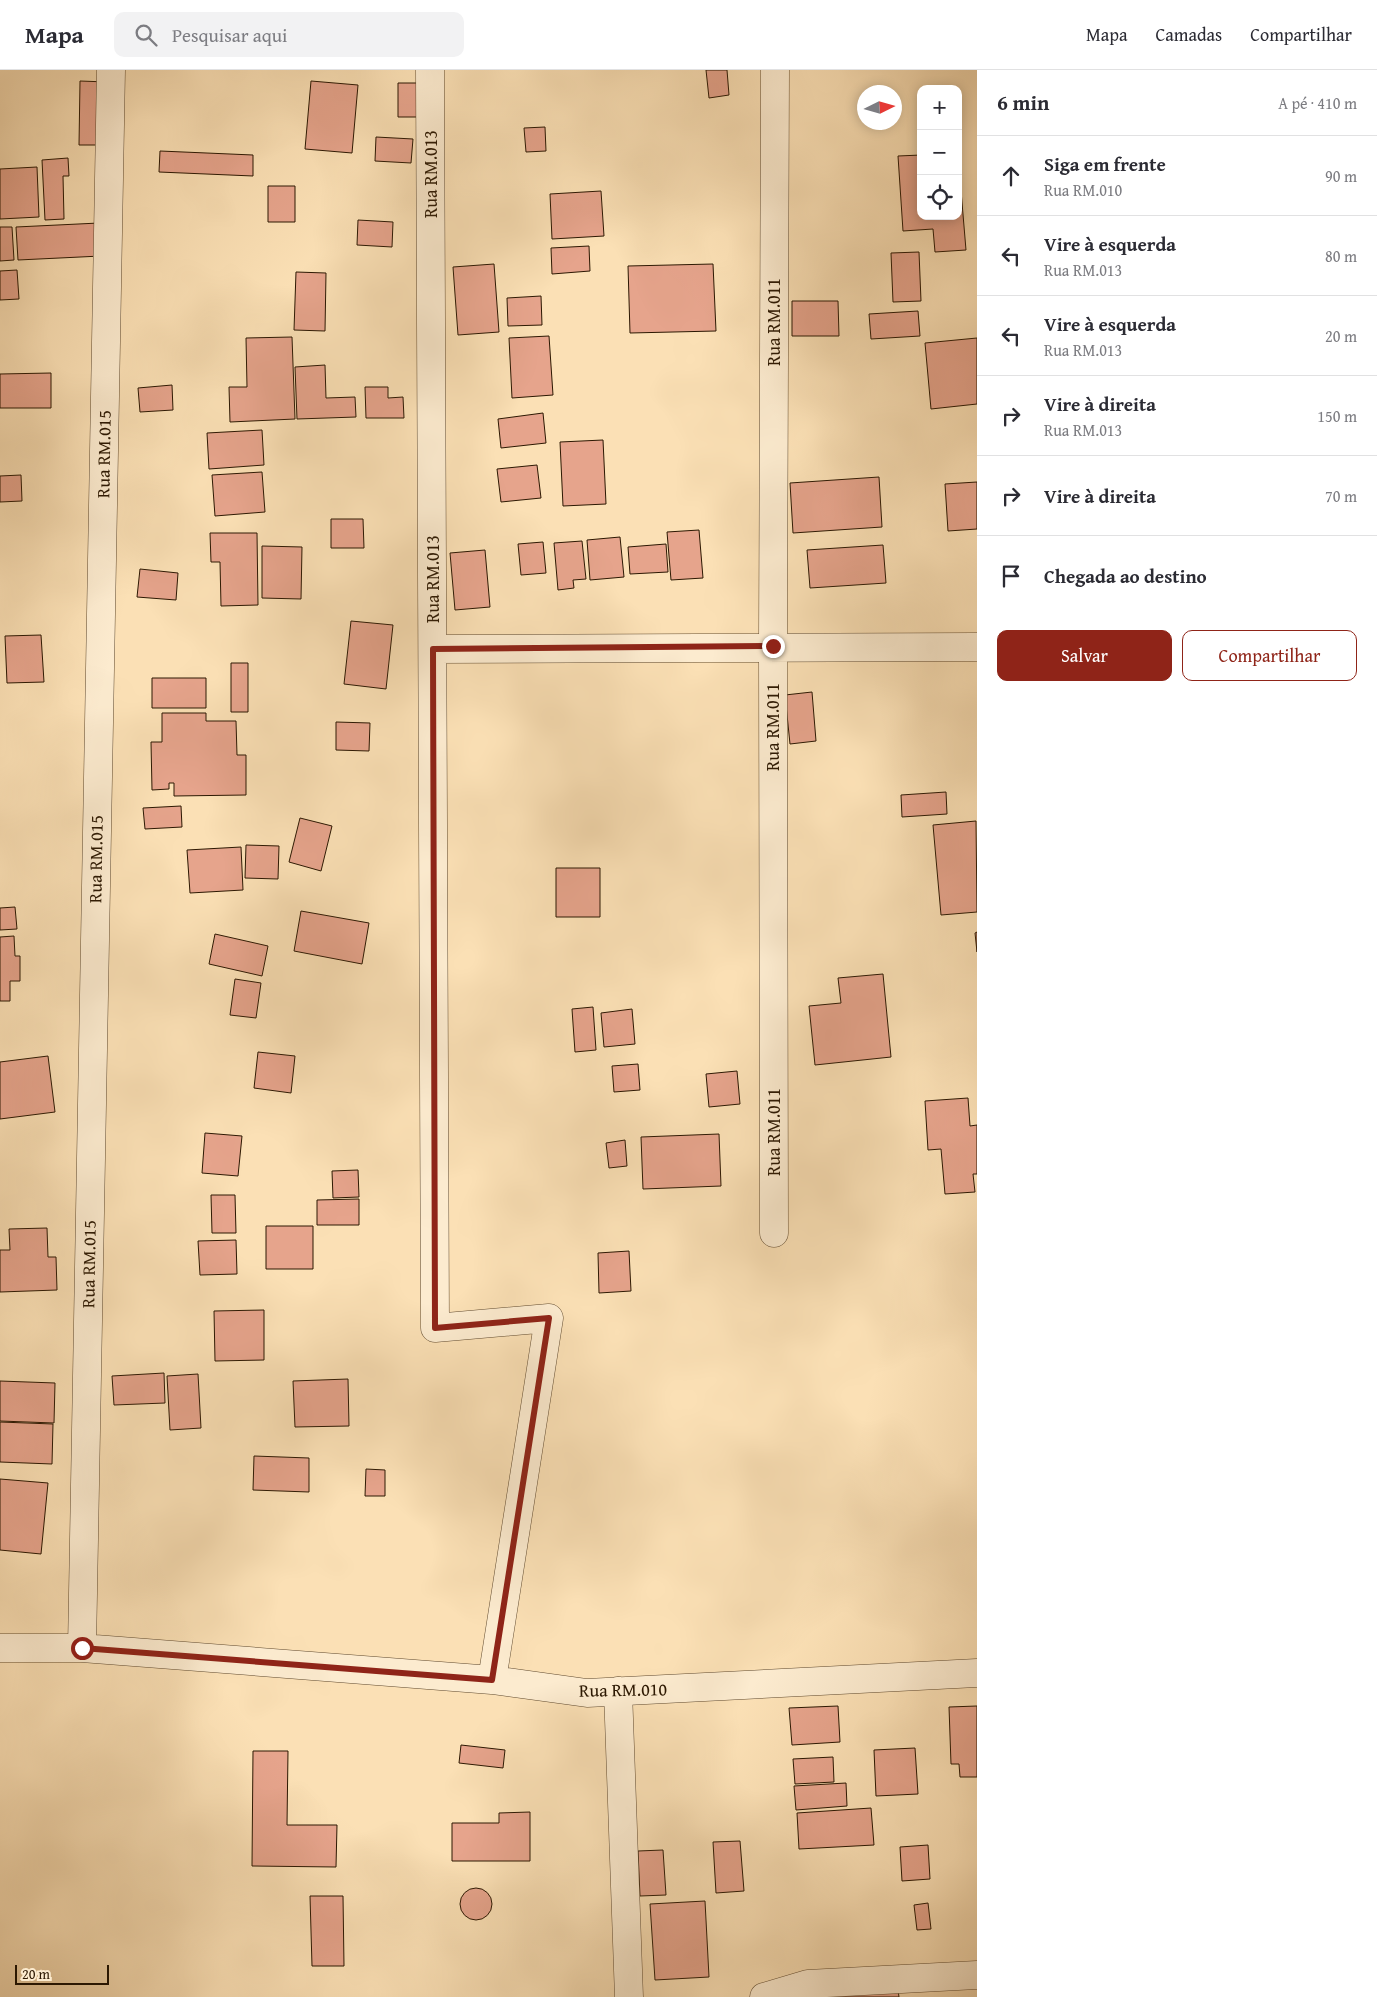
<!DOCTYPE html>
<html lang="pt">
<meta charset="utf-8">
<style>
:root{--surface:#fff;--page:#f2f2f3;--text:#2b2b33;--muted:#7c7c81;--line:#e1e1e2;--accent:#8f2418}
body{margin:0;font-family:"Gentium Book Plus",serif;background:var(--page);color:var(--text)}
.controls{position:absolute;right:15px;top:15px;display:grid;overflow:hidden;border-radius:10px;box-shadow:0 2px 12px #0003}
.controls button{width:45px;height:45px;display:grid;place-items:center;padding:0;border:0;border-bottom:1px solid var(--line);background:var(--surface);color:var(--text);font:25px sans-serif}
.compass{position:absolute;left:857px;top:15px;width:45px;height:45px;border-radius:50%;background:var(--surface);box-shadow:0 2px 12px #0003;rotate:85deg}
.scale{position:absolute;left:15px;bottom:12px;width:94px;box-sizing:border-box;padding-left:5px;border:2px solid #2c1802;border-top:0;font-size:14px;line-height:18px;white-space:nowrap;color:#2c1802;-webkit-text-stroke:4px #fcebcf;paint-order:stroke}
.stop{position:absolute;width:15px;height:15px;margin:-11px;border:4px solid #8f2418;border-radius:50%;background:#fff}
.stop.end{background:#8f2418;border-color:#fff;box-shadow:0 1px 5px #0008}
.list{margin:0;padding:0;list-style:none}
h2{display:flex;justify-content:space-between;align-items:center;height:65px;margin:0;padding:0 20px;font-size:21px}
h2 small{font-size:16px;font-weight:400;color:var(--muted)}
.list li{display:grid;grid-template-columns:32px 1fr auto;gap:15px;align-items:center;box-sizing:border-box;height:80px;padding:0 20px;border-top:1px solid var(--line)}
.list b{display:block;font-size:19px;white-space:nowrap}
.list p{margin:0;font-size:16px;white-space:nowrap;color:var(--muted)}
.list em{font-size:16px;font-style:normal;color:var(--muted)}
.actions{display:flex;gap:10px;padding:15px 20px}
.actions a{flex:1;padding:11px 0;border:1px solid var(--accent);border-radius:10px;text-align:center;font-size:18px;color:var(--accent)}
.actions .main{background:var(--accent);color:#fff}
.icon{flex:none;width:28px;height:28px;fill:none;stroke:currentColor;stroke-width:2;stroke-linecap:round;stroke-linejoin:round}
.map{position:relative;flex:none;width:977px;height:1927px;overflow:hidden}
header{display:flex;align-items:center;gap:30px;box-sizing:border-box;height:70px;padding:0 25px;background:var(--surface);border-bottom:1px solid var(--line)}
header strong{font-size:24px}
nav{display:flex;gap:28px;margin-inline-start:auto;font-size:18px}
.search{width:350px;height:45px;background:var(--page);display:flex;align-items:center;gap:12px;box-sizing:border-box;padding:0 18px;border-radius:10px;color:var(--muted);font-size:19px}
main{display:flex}
aside{flex:1;background:var(--surface)}
.map>svg:first-child{display:block}
.building{fill:#e6a48c;stroke:#2c1802}
.lines{fill:none;stroke-linecap:round;stroke-linejoin:round}
.minor-casing{stroke:#604a2f;stroke-width:29}
.minor{stroke:#fcebcf;stroke-width:28}
.route{stroke:#8f2418;stroke-width:6}
.labels{text-anchor:middle;stroke-width:4;stroke-linejoin:round;paint-order:stroke}
.street-label{font-size:18px;fill:#2c1802;stroke:#fcebcf}
</style>
<header>
<strong>Mapa</strong>
<div class="search"><svg class="icon" aria-label="search" viewBox="0 0 24 24"><circle cx="10" cy="10" r="6"/><path d="M15 15l6 6"/></svg>Pesquisar aqui</div>
<nav><a>Mapa</a><a>Camadas</a><a>Compartilhar</a></nav>
</header>
<main>
<div class="map">
<svg width="977" height="1927" viewBox="0 0 977 1927">
<rect width="100%" height="100%" fill="#fbe0b5"/>
<filter id="stains"><feTurbulence type="fractalNoise" baseFrequency=".004" numOctaves="4"/><feColorMatrix values="0 0 0 0 .2 0 0 0 0 .09 0 0 0 0 .02 0 0 0 .5 -.17"/></filter>
<radialGradient id="worn" r=".72"><stop offset=".6" stop-color="#630" stop-opacity="0"/><stop offset="1" stop-color="#630" stop-opacity=".3"/></radialGradient>
<path class="building" d="M706,0h21l2,25 -20,3z
M80,11l27,1 -1,63h-27z
M311,11l47,4 -6,68 -47,-4z
M398,13h22v34h-22z
M545,57l1,24 -20,1 -2,-24z
M376,67l37,2 -2,24 -36,-2z
M160,81l93,4v21l-94,-4z
M921,85v61h37v-61l8,95 -31,2 -2,-23 -30,2 -5,-75z
M68,88l1,18h-6l1,43 -19,1 -3,-60z
M37,97l2,50 -39,2v-50z
M268,116h27v36h-27z
M601,121l3,45 -52,3 -2,-45z
M358,150l35,2 -1,25 -35,-2z
M99,153l2,33 -83,4 -2,-33z
M0,157h12l2,33 -14,1z
M589,176l1,25 -38,3 -1,-26z
M919,182l2,49 -28,1 -2,-49z
M494,194l5,68 -41,3 -5,-68z
M713,194l3,67 -86,2 -2,-67z
M17,200l2,29 -19,1v-29z
M296,202l30,1 -1,58 -31,-1z
M541,226l1,29 -34,1 -1,-28z
M792,231h46l1,35h-47z
M918,241l2,25 -49,3 -2,-25z
M549,266l4,59 -41,3 -3,-60z
M292,267l3,82 -65,3 -1,-35h18l-1,-49z
M977,268v66l-46,5 -6,-66z
M325,295l1,33 29,-1 1,20 -59,2 -2,-52z
M51,303v35h-51v-34z
M172,315l1,25 -33,2 -2,-24z
M365,317h23v11l15,-1 1,21h-38z
M543,343l3,30 -45,5 -3,-29z
M262,360l2,35 -55,4 -2,-36z
M603,370l3,64 -43,2 -3,-64z
M537,395l4,33 -40,4 -4,-33z
M262,402l3,40 -50,4 -3,-41z
M21,405l1,26 -22,1v-26z
M879,407l3,50 -89,6 -3,-50z
M977,412v47l-29,2 -3,-47z
M331,449h32l1,29h-33z
M699,460l4,48 -32,2 -4,-48z
M210,463h47l1,72 -37,1 -1,-44h-9z
M620,467l4,40 -34,3 -3,-40z
M582,471l4,38 -13,1 1,8 -16,2 -4,-47z
M543,472l3,31 -25,2 -3,-31z
M666,474l2,28 -38,2 -2,-27z
M883,475l3,38 -76,5 -3,-38z
M262,476l40,1 -1,52 -39,-1z
M485,480l5,57 -35,3 -5,-57z
M140,499l38,4 -2,27 -39,-3z
M351,551l42,4 -7,64 -42,-5z
M41,565l3,47 -37,1 -2,-47z
M231,593h17v49h-17z
M152,608h54v30h-54z
M812,622l4,49 -26,3 -5,-49z
M162,643h44v8h30l1,34h9v40l-72,1v-13h-5v6l-17,1 -1,-48h11z
M336,652l34,1 -1,28 -33,-1z
M946,722l1,22 -45,3 -1,-22z
M181,736l1,21 -37,2 -2,-21z
M300,748l32,8 -11,45 -32,-9z
M976,751l1,91 -36,3 -8,-90z
M246,775l33,1 -1,33 -33,-1z
M241,777l2,43 -53,3 -3,-43z
M556,798h44v49h-44z
M15,837l2,22 -17,1v-22z
M301,841l68,12 -7,41 -68,-13z
M977,862v20l-2,-19z
M215,864l53,12 -6,30 -53,-12z
M14,866l1,20h5v25h-10v20h-10v-64z
M883,904l8,83 -76,8 -6,-59 32,-3 -3,-25z
M235,909l26,4 -5,35 -26,-3z
M593,937l3,43 -21,2 -3,-43z
M632,939l3,35 -31,3 -3,-34z
M258,982l37,4 -4,37 -37,-5z
M48,986l7,56 -55,7v-57z
M638,994l2,26 -26,2 -2,-26z
M737,1001l3,33 -31,3 -3,-33z
M968,1028l2,28 7,-1v49h-4l2,18 -30,2 -4,-45 -13,1 -3,-49z
M205,1063l37,3 -4,40 -36,-3z
M719,1064l2,52 -78,3 -2,-52z
M625,1070l2,26 -18,2 -3,-25z
M358,1100l1,27 -26,1 -1,-27z
M211,1125h24l1,38h-24z
M359,1129v26h-42v-25z
M266,1156h47v43h-47z
M47,1158l1,29h8l1,33 -57,2v-42h10l-1,-21z
M236,1170l1,34 -37,1 -2,-34z
M629,1181l2,40 -32,2 -1,-40z
M264,1240v50l-49,1 -1,-50z
M164,1303l1,30 -51,2 -2,-29z
M198,1304l3,54 -31,2 -3,-54z
M348,1309l1,47 -54,1 -2,-46z
M0,1311l55,2 -1,40 -54,-2z
M0,1352l53,2 -1,40 -52,-2z
M254,1386l55,2v34l-56,-2z
M366,1399l19,1v26h-20z
M0,1409l48,4 -7,71 -41,-4z
M838,1636l2,36 -48,3 -3,-37z
M977,1636v71h-17l-1,-13h-8l-2,-57z
M461,1675l44,5 -2,18 -44,-5z
M915,1678l3,46 -42,2 -2,-46z
M253,1681h35l-1,74h50l-1,42 -84,-1z
M833,1687l1,25 -39,2 -2,-25z
M846,1713l1,23 -51,4 -2,-24z
M871,1738l3,37 -75,4 -2,-36z
M530,1742v49h-78v-38h47v-10z
M740,1771l4,50 -28,2 -3,-51z
M928,1775l2,34 -28,2 -2,-34z
M663,1780l3,45 -26,1 -2,-45z
M460 1834a16 16 0 1 1 32 0a16 16 0 1 1-32 0Z
M310,1826h33l1,70h-32z
M705,1831l4,76 -54,3 -5,-76z
M928,1833l3,26 -14,1 -3,-25z
M898,1920l1,7h-79z"/>
<g class="lines">
<g class="minor-casing">
<path id="minor" d="M430,0l5,1258 114,-10 -57,362
M433,579l544,-2
M774,1163l-1,-587 2,-576
M0,1578h82l410,32 95,13 390,-20
M82,1578l29,-1578
M618,1621l11,306
M764,1927l44,-13 169,-9"/>
</g>
<use href="#minor" class="minor"/>
</g>
<g class="lines">
<path class="route" d="M82,1578l410,32 57,-362 -114,10 -2,-679 340,-3"/>
</g>
<g class="labels">
<g class="street-label">
<text transform="translate(431 104) rotate(-90)" y="6">Rua RM.013</text>
<text transform="translate(774 252) rotate(-90)" y="6">Rua RM.011</text>
<text transform="translate(104 384) rotate(-89)" y="6">Rua RM.015</text>
<text transform="translate(433 509) rotate(-90)" y="6">Rua RM.013</text>
<text transform="translate(773 657) rotate(-90)" y="6">Rua RM.011</text>
<text transform="translate(96 789) rotate(-89)" y="6">Rua RM.015</text>
<text transform="translate(774 1062) rotate(-90)" y="6">Rua RM.011</text>
<text transform="translate(89 1194) rotate(-89)" y="6">Rua RM.015</text>
<text transform="translate(623 1620) rotate(-1)" y="6">Rua RM.010</text>
</g>
</g>
<rect width="100%" height="100%" filter="url(#stains)"/>
<rect width="100%" height="100%" fill="url(#worn)"/>
</svg>
<div class="controls">
<button>+</button>
<button>−</button>
<button><svg class="icon" aria-label="locate" viewBox="0 0 24 24"><circle cx="12" cy="12" r="6"/><path d="M12 2v4M12 18v4M2 12h4M18 12h4"/></svg></button>
</div>
<svg class="compass" viewBox="-18 -18 36 36"><path d="M0-13l5 13h-10z" fill="#e53935"/><path d="M0 13l5-13h-10z" fill="#7c7c81"/></svg>
<div class="scale">20 m</div>
<div class="stop" style="left:82px;top:1578px"></div>
<div class="stop end" style="left:773px;top:576px"></div>
</div>
<aside>
<h2>6 min<small>A pé · 410 m</small></h2>
<ul class="list">
<li><svg class="icon" aria-label="ahead" viewBox="0 0 24 24"><path d="M12 20V5M6 11l6-6 6 6"/></svg><div><b>Siga em frente</b><p>Rua RM.010</p></div><em>90 m</em></li>
<li><svg class="icon" aria-label="left" viewBox="0 0 24 24"><path d="M17 20v-9H6M10 6l-5 5 5 5"/></svg><div><b>Vire à esquerda</b><p>Rua RM.013</p></div><em>80 m</em></li>
<li><svg class="icon" aria-label="left" viewBox="0 0 24 24"><path d="M17 20v-9H6M10 6l-5 5 5 5"/></svg><div><b>Vire à esquerda</b><p>Rua RM.013</p></div><em>20 m</em></li>
<li><svg class="icon" aria-label="right" viewBox="0 0 24 24"><path d="M7 20v-9h11M14 6l5 5-5 5"/></svg><div><b>Vire à direita</b><p>Rua RM.013</p></div><em>150 m</em></li>
<li><svg class="icon" aria-label="right" viewBox="0 0 24 24"><path d="M7 20v-9h11M14 6l5 5-5 5"/></svg><div><b>Vire à direita</b></div><em>70 m</em></li>
<li><svg class="icon" aria-label="arrive" viewBox="0 0 24 24"><path d="M6 21V4h12l-3 4 3 4H6"/></svg><div><b>Chegada ao destino</b></div></li>
</ul>
<div class="actions"><a class="main">Salvar</a><a>Compartilhar</a></div>
</aside>
</main>
